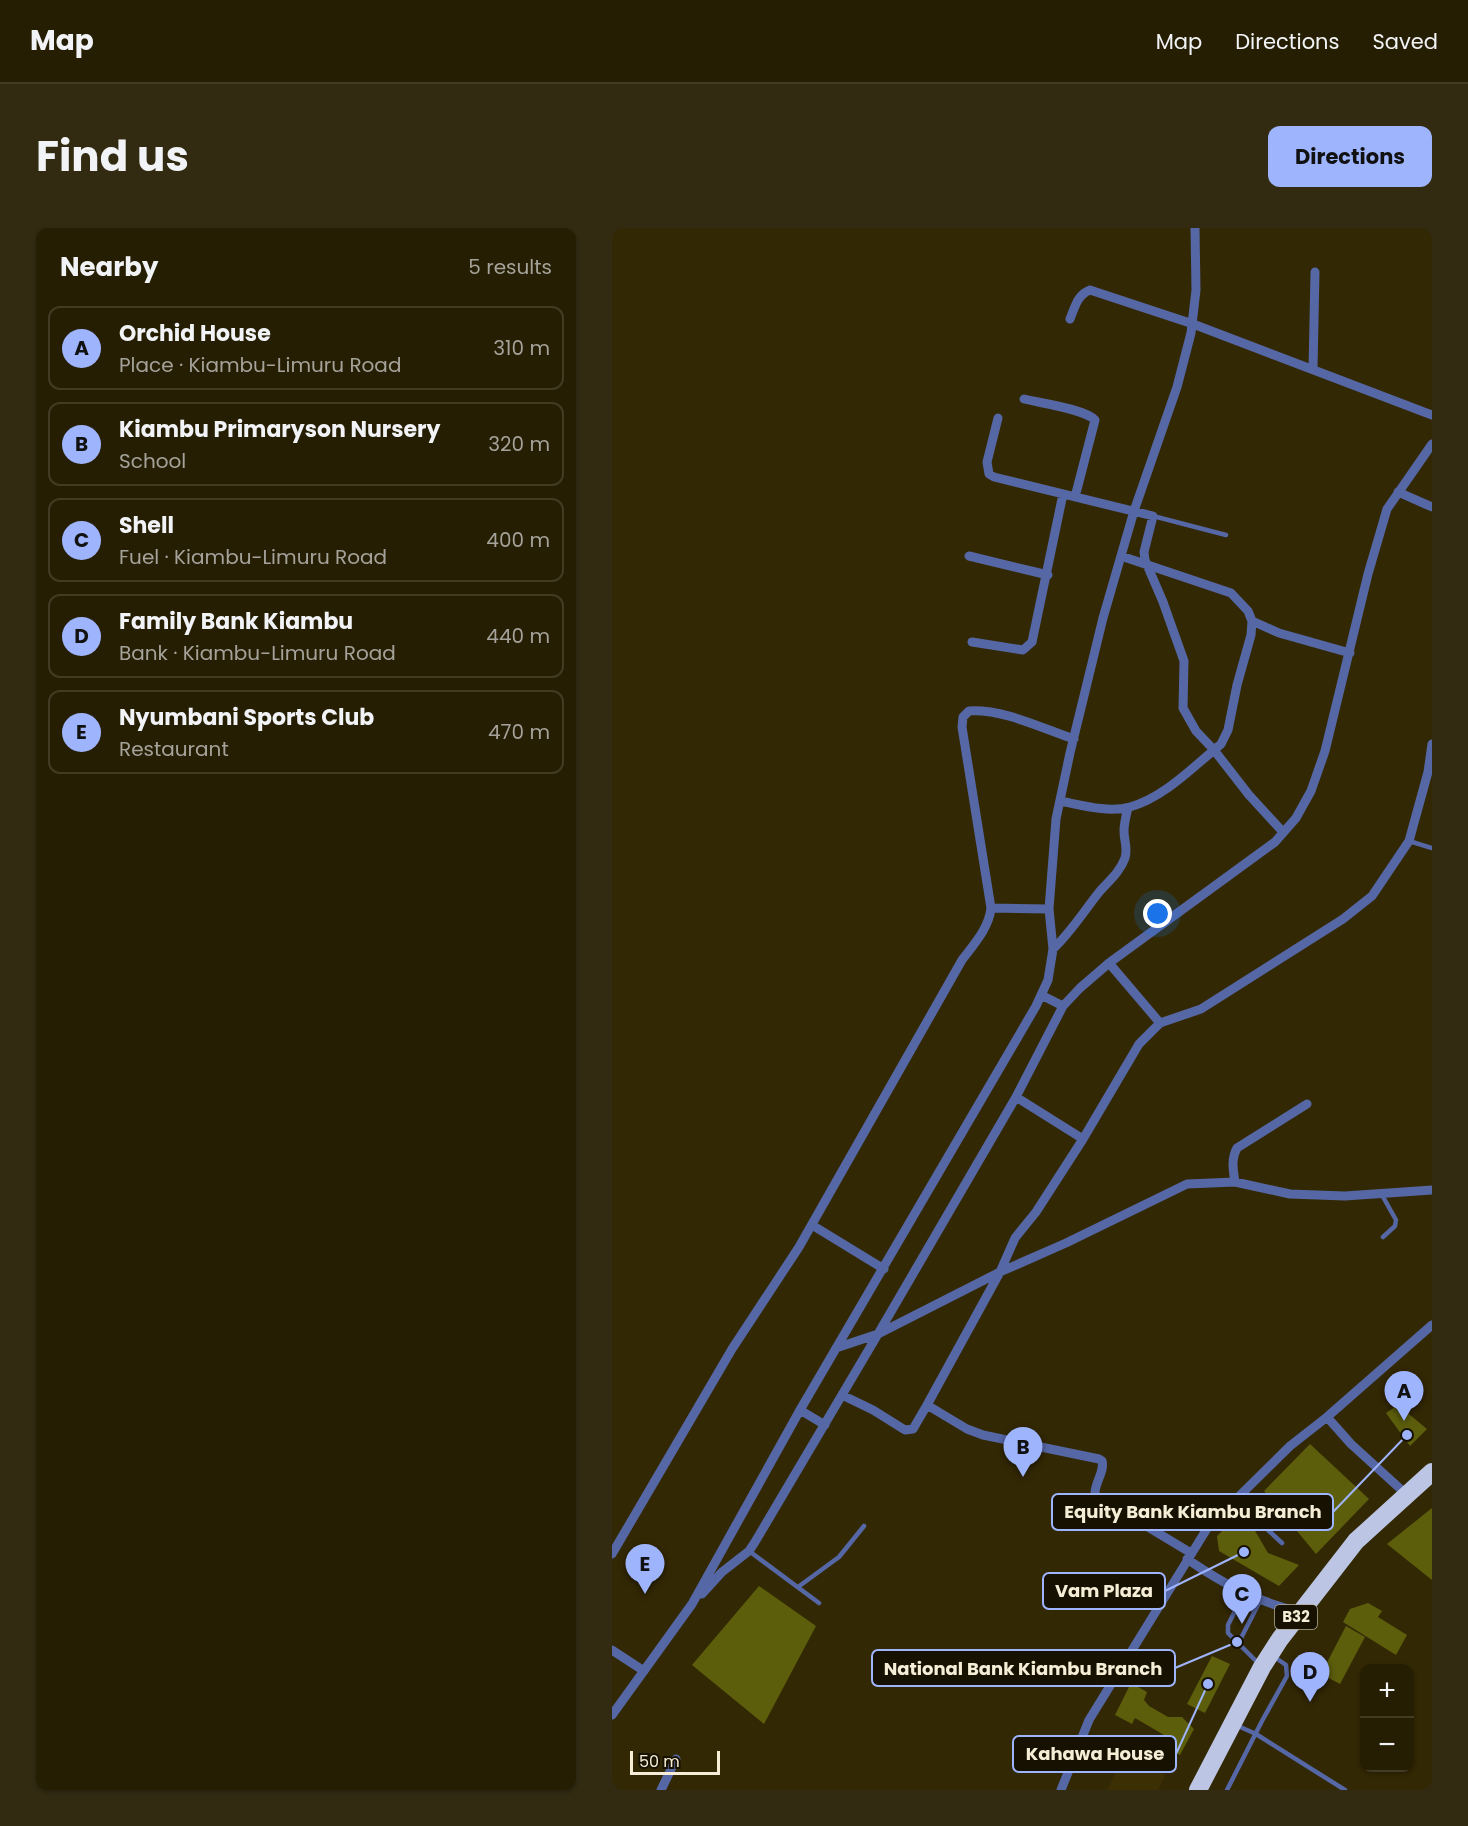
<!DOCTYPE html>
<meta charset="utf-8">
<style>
:root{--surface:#261e03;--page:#322b12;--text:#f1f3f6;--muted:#a4a29a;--line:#423c25;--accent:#9eb4fd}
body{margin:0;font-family:Poppins,sans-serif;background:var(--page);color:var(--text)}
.controls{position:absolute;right:18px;bottom:18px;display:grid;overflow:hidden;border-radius:12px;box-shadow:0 2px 4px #0004}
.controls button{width:54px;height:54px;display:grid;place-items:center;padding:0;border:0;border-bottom:2px solid var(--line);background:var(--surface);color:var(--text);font:30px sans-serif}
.scale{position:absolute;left:18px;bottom:15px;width:90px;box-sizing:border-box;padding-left:6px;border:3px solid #f5edd5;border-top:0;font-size:16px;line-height:21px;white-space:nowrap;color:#f5edd5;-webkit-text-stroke:4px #171102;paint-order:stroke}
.you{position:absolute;left:546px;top:686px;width:21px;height:21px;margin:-15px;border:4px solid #fff;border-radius:50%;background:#1a73e8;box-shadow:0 0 0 9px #1a73e833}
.badge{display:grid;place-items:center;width:39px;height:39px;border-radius:50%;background:var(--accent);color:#111;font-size:20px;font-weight:700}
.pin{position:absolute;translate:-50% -50px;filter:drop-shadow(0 2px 3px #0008)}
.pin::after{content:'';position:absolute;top:32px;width:21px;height:18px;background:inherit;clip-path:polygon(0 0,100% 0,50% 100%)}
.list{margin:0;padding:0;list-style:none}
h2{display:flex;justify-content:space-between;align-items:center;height:78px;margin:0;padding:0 24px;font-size:26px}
h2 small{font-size:20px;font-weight:400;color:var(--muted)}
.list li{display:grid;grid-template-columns:39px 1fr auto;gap:18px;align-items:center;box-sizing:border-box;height:84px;margin:0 12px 12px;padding:0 12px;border:2px solid var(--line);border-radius:12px}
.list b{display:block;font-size:22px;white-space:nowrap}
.list p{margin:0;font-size:20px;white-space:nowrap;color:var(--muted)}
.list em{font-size:20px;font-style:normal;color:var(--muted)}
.map{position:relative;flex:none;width:820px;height:1562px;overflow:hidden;border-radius:12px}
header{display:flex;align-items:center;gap:36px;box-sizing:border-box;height:84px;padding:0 30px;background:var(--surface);border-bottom:2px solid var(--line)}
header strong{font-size:28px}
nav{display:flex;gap:33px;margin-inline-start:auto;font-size:21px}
.intro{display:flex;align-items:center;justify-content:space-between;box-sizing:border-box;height:144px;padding:0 36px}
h1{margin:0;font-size:42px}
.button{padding:15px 27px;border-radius:12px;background:var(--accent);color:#111;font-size:21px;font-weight:700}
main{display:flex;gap:36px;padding:0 36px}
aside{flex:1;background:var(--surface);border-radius:12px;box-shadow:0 2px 4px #0004}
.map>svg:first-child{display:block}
.built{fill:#3c2f03}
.building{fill:#5c5e0c}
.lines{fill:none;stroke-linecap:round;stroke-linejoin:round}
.lane{stroke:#5667a5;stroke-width:4.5}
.street{stroke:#5667a5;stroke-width:9}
.highway{stroke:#bcc6e4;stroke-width:18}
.labels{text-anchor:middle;stroke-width:6;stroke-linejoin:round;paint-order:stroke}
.shield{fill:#171102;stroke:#b2ab96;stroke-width:1.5}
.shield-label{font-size:15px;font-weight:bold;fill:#f5edd5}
.leader{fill:none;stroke:#9eb4fd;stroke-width:2}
.callout-dot{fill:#9eb4fd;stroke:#171102;stroke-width:2}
.callout{fill:#171102;stroke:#9eb4fd;stroke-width:2}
.callout-label{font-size:18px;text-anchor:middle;font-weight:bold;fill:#f5edd5}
</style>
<header>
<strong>Map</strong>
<nav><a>Map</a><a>Directions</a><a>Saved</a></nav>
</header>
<div class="intro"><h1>Find us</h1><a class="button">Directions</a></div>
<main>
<aside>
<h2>Nearby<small>5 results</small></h2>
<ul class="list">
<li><span class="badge">A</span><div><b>Orchid House</b><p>Place · Kiambu-Limuru Road</p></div><em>310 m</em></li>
<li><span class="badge">B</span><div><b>Kiambu Primaryson Nursery</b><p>School</p></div><em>320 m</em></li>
<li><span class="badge">C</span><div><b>Shell</b><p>Fuel · Kiambu-Limuru Road</p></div><em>400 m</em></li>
<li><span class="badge">D</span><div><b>Family Bank Kiambu</b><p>Bank · Kiambu-Limuru Road</p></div><em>440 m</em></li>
<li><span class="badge">E</span><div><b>Nyumbani Sports Club</b><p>Restaurant</p></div><em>470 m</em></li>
</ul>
</aside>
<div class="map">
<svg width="820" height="1562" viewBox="0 0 820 1562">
<rect width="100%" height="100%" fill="#332804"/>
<path class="built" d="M513,1526l40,21 -7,15h-51z"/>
<path class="building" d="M786,1177l29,24 -17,17 -24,-33z
M698,1216l59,55 -53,55 -52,-63z
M820,1280v72l-45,-36z
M635,1289l21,36 31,12 -20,21 -60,-35 -2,-15 18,-18z
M147,1358l57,40 -52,98 -72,-59z
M756,1375l14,8 -4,6 29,18 -11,20 -53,-33 7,-13z
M734,1398l19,11 -25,47 -19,-10z
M600,1428l18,8 -25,49 -18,-9z
M519,1455l16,9 -3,8 5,6 19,11h14l12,12 -14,26 -19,-10 3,-10 -29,-17 -3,6 -17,-9z"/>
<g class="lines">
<path class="lane" d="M541,288l73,19
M797,613l23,7
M770,967l14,25 -1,6 -12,11
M627,1266l29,36 14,13
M137,1323l70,52
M186,1359l41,-30 25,-31
M641,1382l-12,-6 -3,1 -10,20v8l30,30
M626,1416l22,-43
M626,1498l18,8 89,56
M615,1562l35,-69 25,-45 -1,-11 -13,-9"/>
<path class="street" d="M458,91c5,-12 7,-24 20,-29l103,34 239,91
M701,141l2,-97
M412,171c16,4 61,10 71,21l-20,77
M386,190l-11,44 2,12 5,3 159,39 -9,36 1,8 18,42 21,59 -1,47 13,23 18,19 35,45 34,37
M786,264l34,15
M357,328l79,19
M640,393l27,12 71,20
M360,414l51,8 9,-8 31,-148
M448,573c21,4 48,12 70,6 32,-9 59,-36 84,-57l7,-6 7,-14 9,-45 14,-50 1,-14 -4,-10 -17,-18 -110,-37
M379,680l58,1
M441,721c18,-17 31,-38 47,-58 9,-10 20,-19 25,-33 3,-10 -1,-17 -1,-27 0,-8 2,-15 4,-23
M497,735l51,60
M429,767l22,11
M404,869l67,42
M623,954c-2,-12 -4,-23 2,-34l70,-44
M200,997l72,44
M224,1120l42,-14 138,-237 47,-91 17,-18 29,-25 166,-121 21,-24 15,-27 14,-40 43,-177 19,-65 45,-65
M230,1167l31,15 32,20 8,-1 14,-24
M188,1182l25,15
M715,1189l24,27 55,50
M579,1325l-96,-58c-1,-12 10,-23 7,-34l-3,-2 -116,-24 -16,-6 -40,-24 73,-133 15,-34 21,-26 47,-73 56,-95 21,-21 41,-14 142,-90 29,-23 37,-55 19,-69 4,-28
M0,1326l120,-205 67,-102 163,-287c12,-16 27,-32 29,-52l-29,-181 1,-10 6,-6c35,-2 72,17 105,28
M575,1331c38,26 68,42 113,53
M90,1366l20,-22 27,-21 6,-9 123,-208 122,-62 66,-29 121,-59 48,-2 55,12 55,2 87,-6
M0,1422l32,21
M0,1487l80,-111 108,-194 236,-404 12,-26 5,-31 -4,-40 7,-90 14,-66 33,-135 31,-107 43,-124 14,-54 5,-43 -1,-62
M49,1562l15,-31
M449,1562l28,-70 119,-193 82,-81 37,-29 105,-92"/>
<path class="highway" d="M586,1562l64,-123 18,-28 76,-98 76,-69"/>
</g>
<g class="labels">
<rect class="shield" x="663" y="1377" width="42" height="24" rx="4.5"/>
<g class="shield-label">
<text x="684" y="1394">B32</text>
</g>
</g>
<path class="leader" d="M795 1207L721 1284M632 1324L553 1363M625 1414L563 1440M596 1456L564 1526"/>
<g class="callout-dot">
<circle cx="795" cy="1207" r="6"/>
<circle cx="632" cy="1324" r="6"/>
<circle cx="625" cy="1414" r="6"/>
<circle cx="596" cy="1456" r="6"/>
</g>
<g class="callout">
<rect x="440" y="1266" width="281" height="36" rx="6"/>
<rect x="431" y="1345" width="122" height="36" rx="6"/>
<rect x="260" y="1422" width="303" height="36" rx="6"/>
<rect x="401" y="1508" width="163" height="36" rx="6"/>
</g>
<g class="callout-label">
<text x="581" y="1290">Equity Bank Kiambu Branch</text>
<text x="492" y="1369">Vam Plaza</text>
<text x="411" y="1447">National Bank Kiambu Branch</text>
<text x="483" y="1532">Kahawa House</text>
</g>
</svg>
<div class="controls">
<button>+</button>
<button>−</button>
</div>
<div class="scale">50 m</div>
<div class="you"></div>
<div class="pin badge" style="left:792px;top:1193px">A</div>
<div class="pin badge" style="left:411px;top:1249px">B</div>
<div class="pin badge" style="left:630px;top:1396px">C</div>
<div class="pin badge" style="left:698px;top:1474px">D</div>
<div class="pin badge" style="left:33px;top:1366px">E</div>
</div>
</main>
